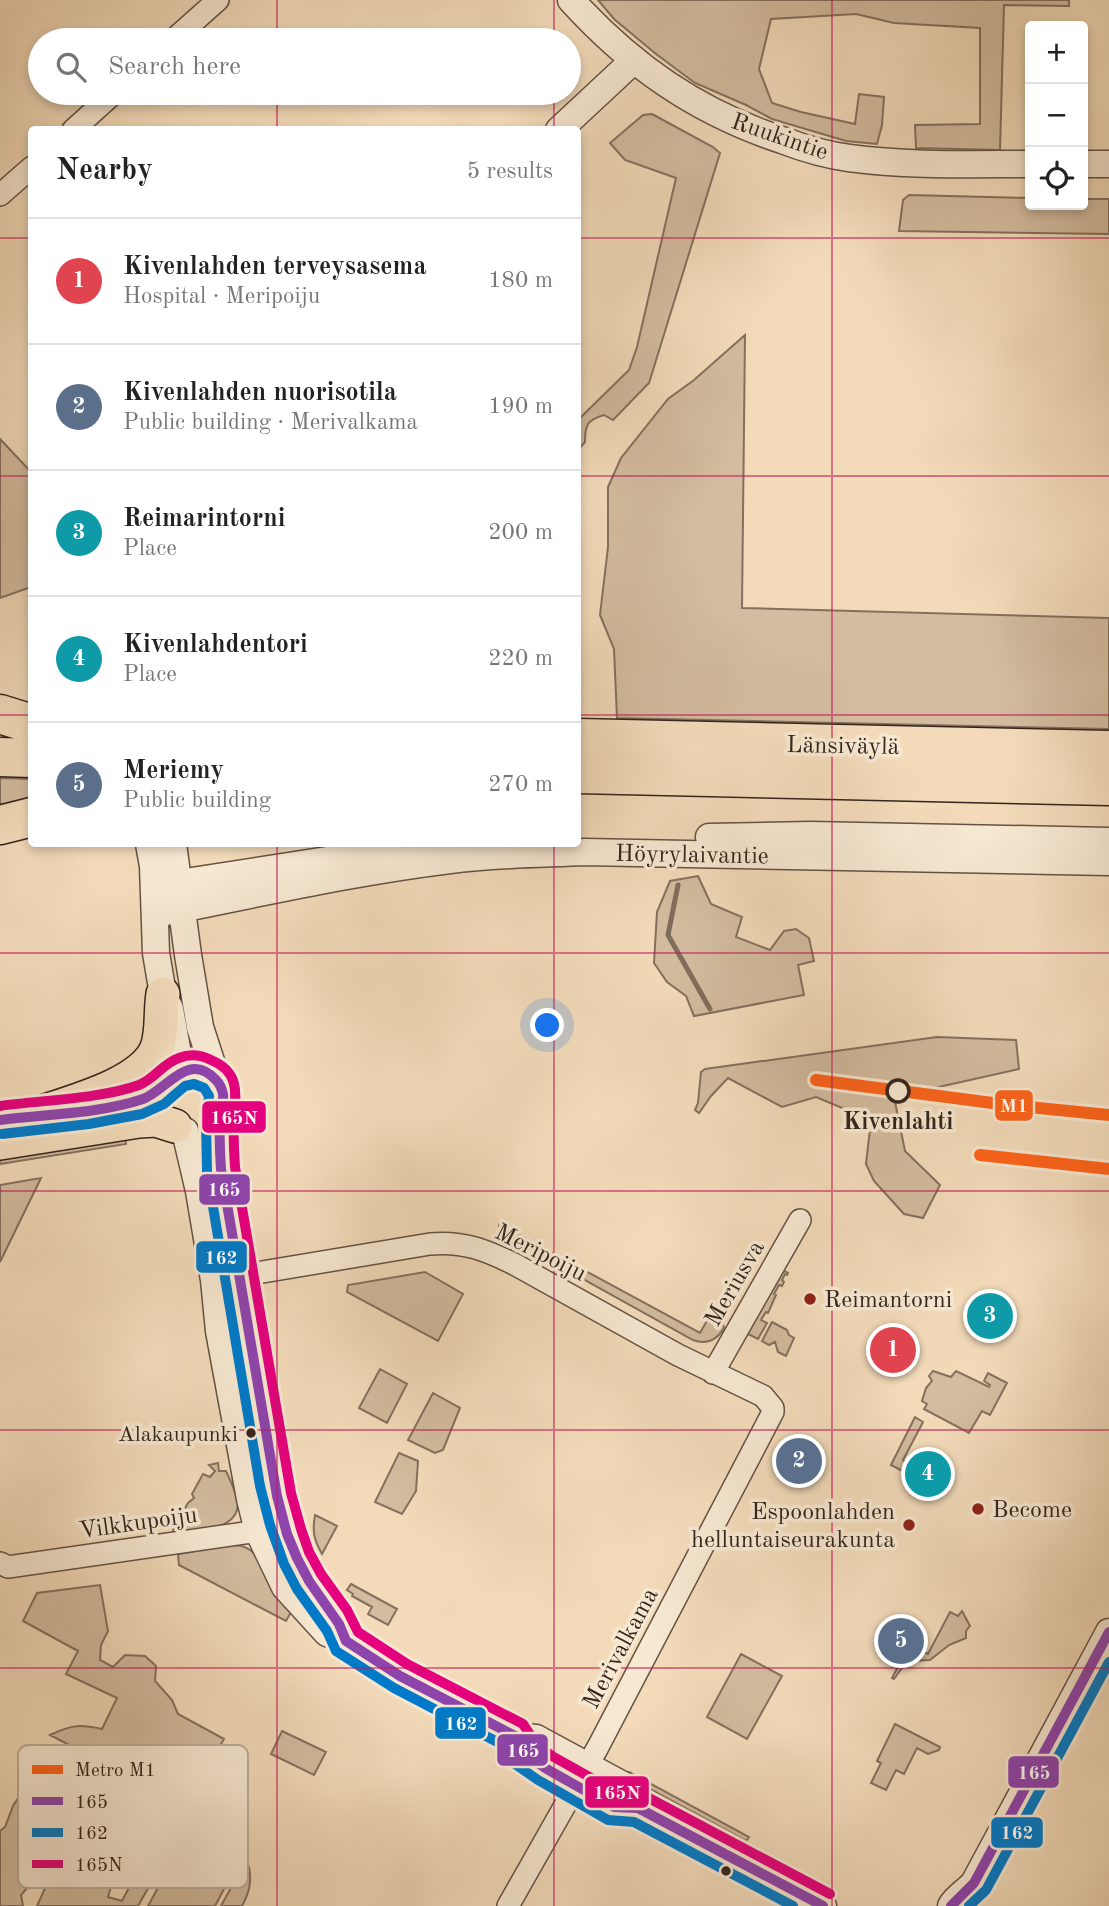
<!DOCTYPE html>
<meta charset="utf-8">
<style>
:root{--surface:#fff;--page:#f2f2f2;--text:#222;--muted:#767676;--line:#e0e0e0;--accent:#8f2418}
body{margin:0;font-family:"Old Standard TT",serif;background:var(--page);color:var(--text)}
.controls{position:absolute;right:21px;top:21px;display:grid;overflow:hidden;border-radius:7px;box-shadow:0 4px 10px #0003}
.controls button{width:63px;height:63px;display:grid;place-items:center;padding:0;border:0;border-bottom:2px solid var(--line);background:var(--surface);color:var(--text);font:35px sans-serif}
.you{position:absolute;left:548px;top:1026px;width:24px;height:24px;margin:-18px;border:5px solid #fff;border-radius:50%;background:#1a73e8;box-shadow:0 0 0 10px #1a73e833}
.badge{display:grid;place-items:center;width:46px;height:46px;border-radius:50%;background:var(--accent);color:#fff;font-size:23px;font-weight:700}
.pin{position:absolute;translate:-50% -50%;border:4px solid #fff;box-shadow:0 2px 7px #0006}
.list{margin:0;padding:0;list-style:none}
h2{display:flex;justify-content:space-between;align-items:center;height:91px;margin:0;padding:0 28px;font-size:30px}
h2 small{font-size:23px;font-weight:400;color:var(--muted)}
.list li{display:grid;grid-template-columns:46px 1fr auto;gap:21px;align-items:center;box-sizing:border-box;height:126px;padding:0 28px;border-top:2px solid var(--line)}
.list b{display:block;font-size:26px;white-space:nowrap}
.list p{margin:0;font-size:23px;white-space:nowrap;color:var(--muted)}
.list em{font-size:23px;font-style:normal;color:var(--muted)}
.icon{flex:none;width:38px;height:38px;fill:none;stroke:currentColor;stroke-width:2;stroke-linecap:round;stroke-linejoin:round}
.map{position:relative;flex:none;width:1109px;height:1906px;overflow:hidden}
.search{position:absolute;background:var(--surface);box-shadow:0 4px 10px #0003;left:28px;top:28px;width:553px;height:77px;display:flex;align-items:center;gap:18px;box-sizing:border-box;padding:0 24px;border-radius:38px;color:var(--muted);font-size:26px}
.panel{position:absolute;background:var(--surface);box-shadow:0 4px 10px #0003;left:28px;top:126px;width:553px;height:721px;border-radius:7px}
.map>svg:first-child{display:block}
.green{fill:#d3bc9f;stroke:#84705e;stroke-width:2}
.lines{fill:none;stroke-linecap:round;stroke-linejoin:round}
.stream{stroke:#806d5a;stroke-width:5}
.minor-casing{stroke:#645244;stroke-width:24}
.tertiary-casing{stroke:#645244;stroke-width:29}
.primary-casing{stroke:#34241c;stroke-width:36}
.motorway-casing{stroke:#34241c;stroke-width:41}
.minor{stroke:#f7e8d2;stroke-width:21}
.tertiary{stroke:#f7e8d2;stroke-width:26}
.primary{stroke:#f3dbba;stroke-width:33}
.motorway{stroke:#f3dbba;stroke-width:38}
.bus-1-casing{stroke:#f7e8d2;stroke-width:16}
.bus-2-casing{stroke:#f7e8d2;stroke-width:16}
.bus-3-casing{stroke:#f7e8d2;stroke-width:16}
.bus-1{stroke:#8e44ad;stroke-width:10}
.bus-2{stroke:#007ac9;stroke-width:10}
.bus-3{stroke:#e5007d;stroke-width:10}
.metro-1-casing{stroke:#f7e8d2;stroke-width:18}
.metro-1{stroke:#ff6319;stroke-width:12}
.grid{fill:none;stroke:#c2185b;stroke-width:2;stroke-opacity:0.55}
.stop-dot{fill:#f7e8d2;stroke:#34241c;stroke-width:3.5}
.poi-dot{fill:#8f2418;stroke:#f7e8d2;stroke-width:2.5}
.bus-dot{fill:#34241c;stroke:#f7e8d2;stroke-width:2.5}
.labels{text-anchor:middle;stroke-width:7;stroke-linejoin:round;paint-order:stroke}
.bus-label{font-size:22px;fill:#34241c;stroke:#f7e8d2;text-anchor:end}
.street-label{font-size:24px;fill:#34241c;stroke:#f7e8d2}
.stop-label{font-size:24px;font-weight:bold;fill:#34241c;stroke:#f7e8d2}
.poi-label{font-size:24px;fill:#34241c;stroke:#f7e8d2;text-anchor:start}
.key{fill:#f7e8d2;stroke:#bcad9b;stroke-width:2}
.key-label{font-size:19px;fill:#34241c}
.line-badge{stroke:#f7e8d2;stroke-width:2.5}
.badge-label{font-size:19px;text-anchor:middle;font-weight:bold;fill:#fff}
</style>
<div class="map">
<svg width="1109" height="1906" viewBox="0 0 1109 1906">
<rect width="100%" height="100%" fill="#f3dbba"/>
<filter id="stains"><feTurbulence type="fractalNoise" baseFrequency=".00286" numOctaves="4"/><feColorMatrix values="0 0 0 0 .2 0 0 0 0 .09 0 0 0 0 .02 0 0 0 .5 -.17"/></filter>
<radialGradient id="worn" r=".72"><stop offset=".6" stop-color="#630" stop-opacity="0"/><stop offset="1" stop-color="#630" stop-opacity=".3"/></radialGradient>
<path class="green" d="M598,0h471v6l-65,-1 -4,145 -84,-2 -1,-23 65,-1v-96l-86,-5 -38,-9 -85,5 -12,50 13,34 29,9 54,12 4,-30 25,3 -2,28 -5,19 -31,-3 -74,-22 -26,-14 -51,-22 -39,-29 -42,-35z
M652,114l61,33 7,6 -71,230 -36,37 -9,-5c-17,5 -19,10 -19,27l-7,8v-30l51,-50 8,-23 39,-169 -51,-18 -15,-17 33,-28z
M909,195l121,3v7h53v-6h26v35l-210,-3 4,-31z
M745,335l-3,273 367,10v111l-492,-11 -3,-69 -14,-34 8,-68v-60l13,-29 47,-59 26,-19z
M0,439l32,34 -1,114 -31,11z
M0,778l31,1v28l-31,10z
M698,876l13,28 31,13 -6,20 34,13 14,-19 12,-2 13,9 5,23 -16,4 6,30 -110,21 -8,-20 -19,-14 -13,-19 3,-51 13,-31z
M937,1037l79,3 3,29 -125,28 11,54 35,34 -17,33 -19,-4 -30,-33 -8,-17 5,-44 -55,-23 -34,10 -54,-29 -17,18 -12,17 -4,-3 3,-7 3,-31 4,-3z
M125,1137l1,7 -126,20v-7z
M41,1178l-41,84v-77z
M499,1224l201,109 9,-16 14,8 1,3c-7,12 -17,17 -31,12l-193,-107z
M779,1268l9,5 -1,2 -2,-1 -3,6 2,2 -2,4 -3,-1 -5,9 2,1 -8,18 -2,-1 -5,8 6,3 -9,16 -14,-7z
M425,1272l38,22 -25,47 -91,-49 1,-7z
M772,1322l15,8 2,5 5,3 -8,18 -8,-4 -3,-10 -6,3 -7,-4z
M380,1369l27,15 -20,39 -28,-15z
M933,1371l18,6 5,-6 33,16 1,-2 -6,-4 4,-8 19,10 -17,32 -8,-4 -13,22 -45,-24 3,-5 -5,-3 4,-13 6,-7 -3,-5z
M433,1393l27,15 -17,42 -8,3 -27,-13z
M915,1417l8,5 -20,38 15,8 -4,9 -23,-12z
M399,1453l19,8 -2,30 -14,23 -27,-12z
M218,1463l1,8h7c9,20 24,44 -7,55l-45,9 -1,-6 15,-26 6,-5 -2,-4 11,-20 7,3 5,-6 -6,-6z
M315,1515l22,11 -15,28c-8,-14 -10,-23 -7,-39z
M231,1545c12,0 18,3 26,11l34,56 -5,9 -107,-56 -1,-11z
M351,1584l46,25 -9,16 -20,-11 4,-7 -20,-11 1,-2 -6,-4z
M100,1585l8,46 -7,14 -1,15 13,7 12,-12 20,1 11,10 -1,15 17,19 6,14 46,25 -36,62 -5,1 -9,-2 -124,-65c21,-10 29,-11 52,-6l15,-31 -51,-24 12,-23 -55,-30 14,-28z
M962,1611l8,15 -4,5v7l-17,7 -19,15 -23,1 -13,18 -2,-1 18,-34 18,10 22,-42 8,4z
M741,1654l41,22 -35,63 -40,-22z
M895,1724l45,23 -1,3 -11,4 -11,-6 -13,26 -8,-4 -10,20 -15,-7 10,-20 -4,-2z
M282,1731l44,21 -12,23 -43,-21z
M629,1772l120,65 -3,4 -120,-65z
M31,1778l19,3 23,14 1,10 -34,43 -1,26 -18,21 2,11h-23v-75l5,-4 8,-21z
M120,1788h5l53,29 3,13 -43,76h-101l18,-40 -5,-14 26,-39 12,4 35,27 -15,53 14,4 22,-42 25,-37 -25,-11 2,14 -6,10 -9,1 -30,-23 16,-23z
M188,1838c6,0 13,3 17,8l-3,4 7,4 4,-4 3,-1 20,13 -1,6 -20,38h-67l36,-66z
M244,1864l5,3c3,15 0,26 -7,39h-21z"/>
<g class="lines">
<path class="stream" d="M678,885l-10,50 42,74"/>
<g class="minor-casing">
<path id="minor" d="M173,40l45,-40
M73,130l41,-37
M0,195l32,-28
M226,1278l204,-34c34,-3 56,6 86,21l162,90 85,41 10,12v4l-175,335 -90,159
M713,1373l87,-153
M0,1563l8,4 250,-36 13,-4"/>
</g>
<g class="tertiary-casing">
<path id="tertiary" d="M571,0c60,66 126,112 211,140 21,8 44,15 67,18 60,8 121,6 181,6
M559,130l74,-69
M1083,164h26
M709,837l102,-2 298,6
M149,844l4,22 3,87 7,41 7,15 8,45v19
M173,844l15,111 12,72 18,56
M154,890l25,-7 232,-36 34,-3
M155,914c98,-19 196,-42 295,-54 45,-6 90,-6 135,-8l524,10
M220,1116l3,63 51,304c3,14 5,29 10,43 13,38 35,69 58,101l2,9
M185,1131l14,60 15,89 5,51 31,168 8,32 27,56 42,46 19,8 54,35 115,60 21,2 96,52 6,18
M515,1736l10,18 20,14 69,39 24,1 185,98
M951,1906c5,-9 16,-15 23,-23l135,-251"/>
</g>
<g class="primary-casing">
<path id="primary" d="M102,1106c25,-4 42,-6 63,-21
M36,1114c35,-12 107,-30 121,-66 6,-17 3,-36 6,-54
M0,1143l139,-22 17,-1 19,6"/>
</g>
<g class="motorway-casing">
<path id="motorway" d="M0,714l32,10
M578,738l531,12
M0,757l32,1
M578,774l531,12
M0,825l32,-8"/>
</g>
<use href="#minor" class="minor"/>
<use href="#tertiary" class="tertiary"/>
<use href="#primary" class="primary"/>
<use href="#motorway" class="motorway"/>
<g class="bus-1-casing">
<path id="bus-1" d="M0,1120c47,-6 98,-6 143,-21 24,-9 45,-49 73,-19 4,4 6,9 7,14 1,9 -3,18 -3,27 -1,16 0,32 1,48l56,327 10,38 10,24 12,23 30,43 7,17 54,35 115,60 10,18 20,14 69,39 24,1 185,98
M951,1906l23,-23 135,-251"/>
</g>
<g class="bus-2-casing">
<path id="bus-2" d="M2,1134l87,-10 53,-10 22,-10 21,-18 9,-2 10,4 5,8 -3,25 1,50 53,315 10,39 14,39 13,25 30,42 9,20 58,37 111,58 10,18 23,16 70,40 26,2 159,84
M969,1906l17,-16 123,-228"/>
</g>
<g class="bus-3-casing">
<path id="bus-3" d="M0,1106c42,-6 100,-7 139,-21 16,-6 24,-22 40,-27 10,-4 22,-3 32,2 29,12 25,33 23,59 -1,16 0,32 1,48l56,326 10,36 8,23 12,22 26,36 11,22 49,32 116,60 13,20 16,12 66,37 27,3 185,98"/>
</g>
<use href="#bus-1" class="bus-1"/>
<use href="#bus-2" class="bus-2"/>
<use href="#bus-3" class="bus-3"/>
<g class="metro-1-casing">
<path id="metro-1" d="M816,1080l192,25 101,10
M980,1155l129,14"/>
</g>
<use href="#metro-1" class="metro-1"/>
</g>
<path class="grid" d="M277,0v40M554,0v40M832,0v1906M277,93v37M554,93v37M0,238h32M578,238h531M0,476h32M578,476h531M0,715h32M578,715h531M277,844v1062M554,844v1062M0,953h1109M0,1191h1109M0,1430h1109M0,1668h1109"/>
<circle class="stop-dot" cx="898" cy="1091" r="11"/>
<g class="poi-dot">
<circle cx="810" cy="1299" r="7"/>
<circle cx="978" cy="1509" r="7"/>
<circle cx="909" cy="1525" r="7"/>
</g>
<g class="bus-dot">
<circle cx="251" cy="1433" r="6"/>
<circle cx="726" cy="1871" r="6"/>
</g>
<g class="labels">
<g class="bus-label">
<text x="238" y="1441">Alakaupunki</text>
</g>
<g class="street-label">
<text transform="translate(780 136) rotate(19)" y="8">Ruukintie</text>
<text transform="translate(843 745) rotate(1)" y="8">Länsiväylä</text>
<text transform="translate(692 854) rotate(1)" y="8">Höyrylaivantie</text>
<text transform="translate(541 1252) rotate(27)" y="8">Meripoiju</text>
<text transform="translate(734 1283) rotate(-60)" y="8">Meriusva</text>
<text transform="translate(138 1522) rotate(-8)" y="8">Vilkkupoiju</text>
<text transform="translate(620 1648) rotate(-62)" y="8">Merivalkama</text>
</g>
<g class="stop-label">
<text x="898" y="1129">Kivenlahti</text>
</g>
<g class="poi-label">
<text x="824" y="1307">Reimantorni</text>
<text x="992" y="1517">Become</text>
<text x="895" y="1519" text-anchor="end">Espoonlahden<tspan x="895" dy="28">helluntaiseurakunta</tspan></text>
</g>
</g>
<rect x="18" y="1745" width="230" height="143" rx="10" class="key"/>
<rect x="32" y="1765" width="31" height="9" fill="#ff6319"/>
<rect x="32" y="1797" width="31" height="8" fill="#8e44ad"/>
<rect x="32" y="1828" width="31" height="9" fill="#007ac9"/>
<rect x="32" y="1860" width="31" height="8" fill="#e5007d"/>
<g class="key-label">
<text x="75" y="1776">Metro M1</text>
<text x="75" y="1808">165</text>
<text x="75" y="1839">162</text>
<text x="75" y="1871">165N</text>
</g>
<g class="line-badge">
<rect x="994" y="1089" width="40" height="33" rx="7" fill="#ff6319"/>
<rect x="201" y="1100" width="66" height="34" rx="7" fill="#e5007d"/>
<rect x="198" y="1173" width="53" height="33" rx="7" fill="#8e44ad"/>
<rect x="195" y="1240" width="53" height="34" rx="7" fill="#007ac9"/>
<rect x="434" y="1706" width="53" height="34" rx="7" fill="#007ac9"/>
<rect x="496" y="1733" width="53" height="34" rx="7" fill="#8e44ad"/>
<rect x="1007" y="1755" width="53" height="34" rx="7" fill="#8e44ad"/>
<rect x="584" y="1775" width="66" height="34" rx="7" fill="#e5007d"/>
<rect x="990" y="1816" width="54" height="33" rx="7" fill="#007ac9"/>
</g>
<g class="badge-label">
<text x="1014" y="1112">M1</text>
<text x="234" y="1124">165N</text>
<text x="224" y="1196">165</text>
<text x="221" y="1264">162</text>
<text x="461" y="1730">162</text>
<text x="523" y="1757">165</text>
<text x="1034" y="1779">165</text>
<text x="617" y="1799">165N</text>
<text x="1017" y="1839">162</text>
</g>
<rect width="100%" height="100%" filter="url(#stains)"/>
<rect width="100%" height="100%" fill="url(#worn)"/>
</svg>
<div class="controls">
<button>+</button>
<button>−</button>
<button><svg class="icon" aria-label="locate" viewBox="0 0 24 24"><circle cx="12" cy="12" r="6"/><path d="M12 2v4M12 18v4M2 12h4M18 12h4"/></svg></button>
</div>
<div class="you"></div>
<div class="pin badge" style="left:893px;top:1350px;background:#e0444e">1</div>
<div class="pin badge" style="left:799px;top:1461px;background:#5c6f8a">2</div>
<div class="pin badge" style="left:990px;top:1316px;background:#0f9aa8">3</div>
<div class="pin badge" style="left:928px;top:1474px;background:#0f9aa8">4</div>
<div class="pin badge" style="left:901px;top:1641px;background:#5c6f8a">5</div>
<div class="search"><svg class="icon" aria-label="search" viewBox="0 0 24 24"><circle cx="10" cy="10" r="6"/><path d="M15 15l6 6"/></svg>Search here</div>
<section class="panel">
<h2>Nearby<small>5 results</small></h2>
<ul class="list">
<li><span class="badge" style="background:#e0444e">1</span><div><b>Kivenlahden terveysasema</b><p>Hospital · Meripoiju</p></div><em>180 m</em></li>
<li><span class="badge" style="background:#5c6f8a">2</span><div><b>Kivenlahden nuorisotila</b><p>Public building · Merivalkama</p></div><em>190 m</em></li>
<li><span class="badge" style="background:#0f9aa8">3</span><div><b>Reimarintorni</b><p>Place</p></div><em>200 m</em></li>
<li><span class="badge" style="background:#0f9aa8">4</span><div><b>Kivenlahdentori</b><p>Place</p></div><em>220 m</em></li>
<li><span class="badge" style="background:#5c6f8a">5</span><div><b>Meriemy</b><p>Public building</p></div><em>270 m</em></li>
</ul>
</section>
</div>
